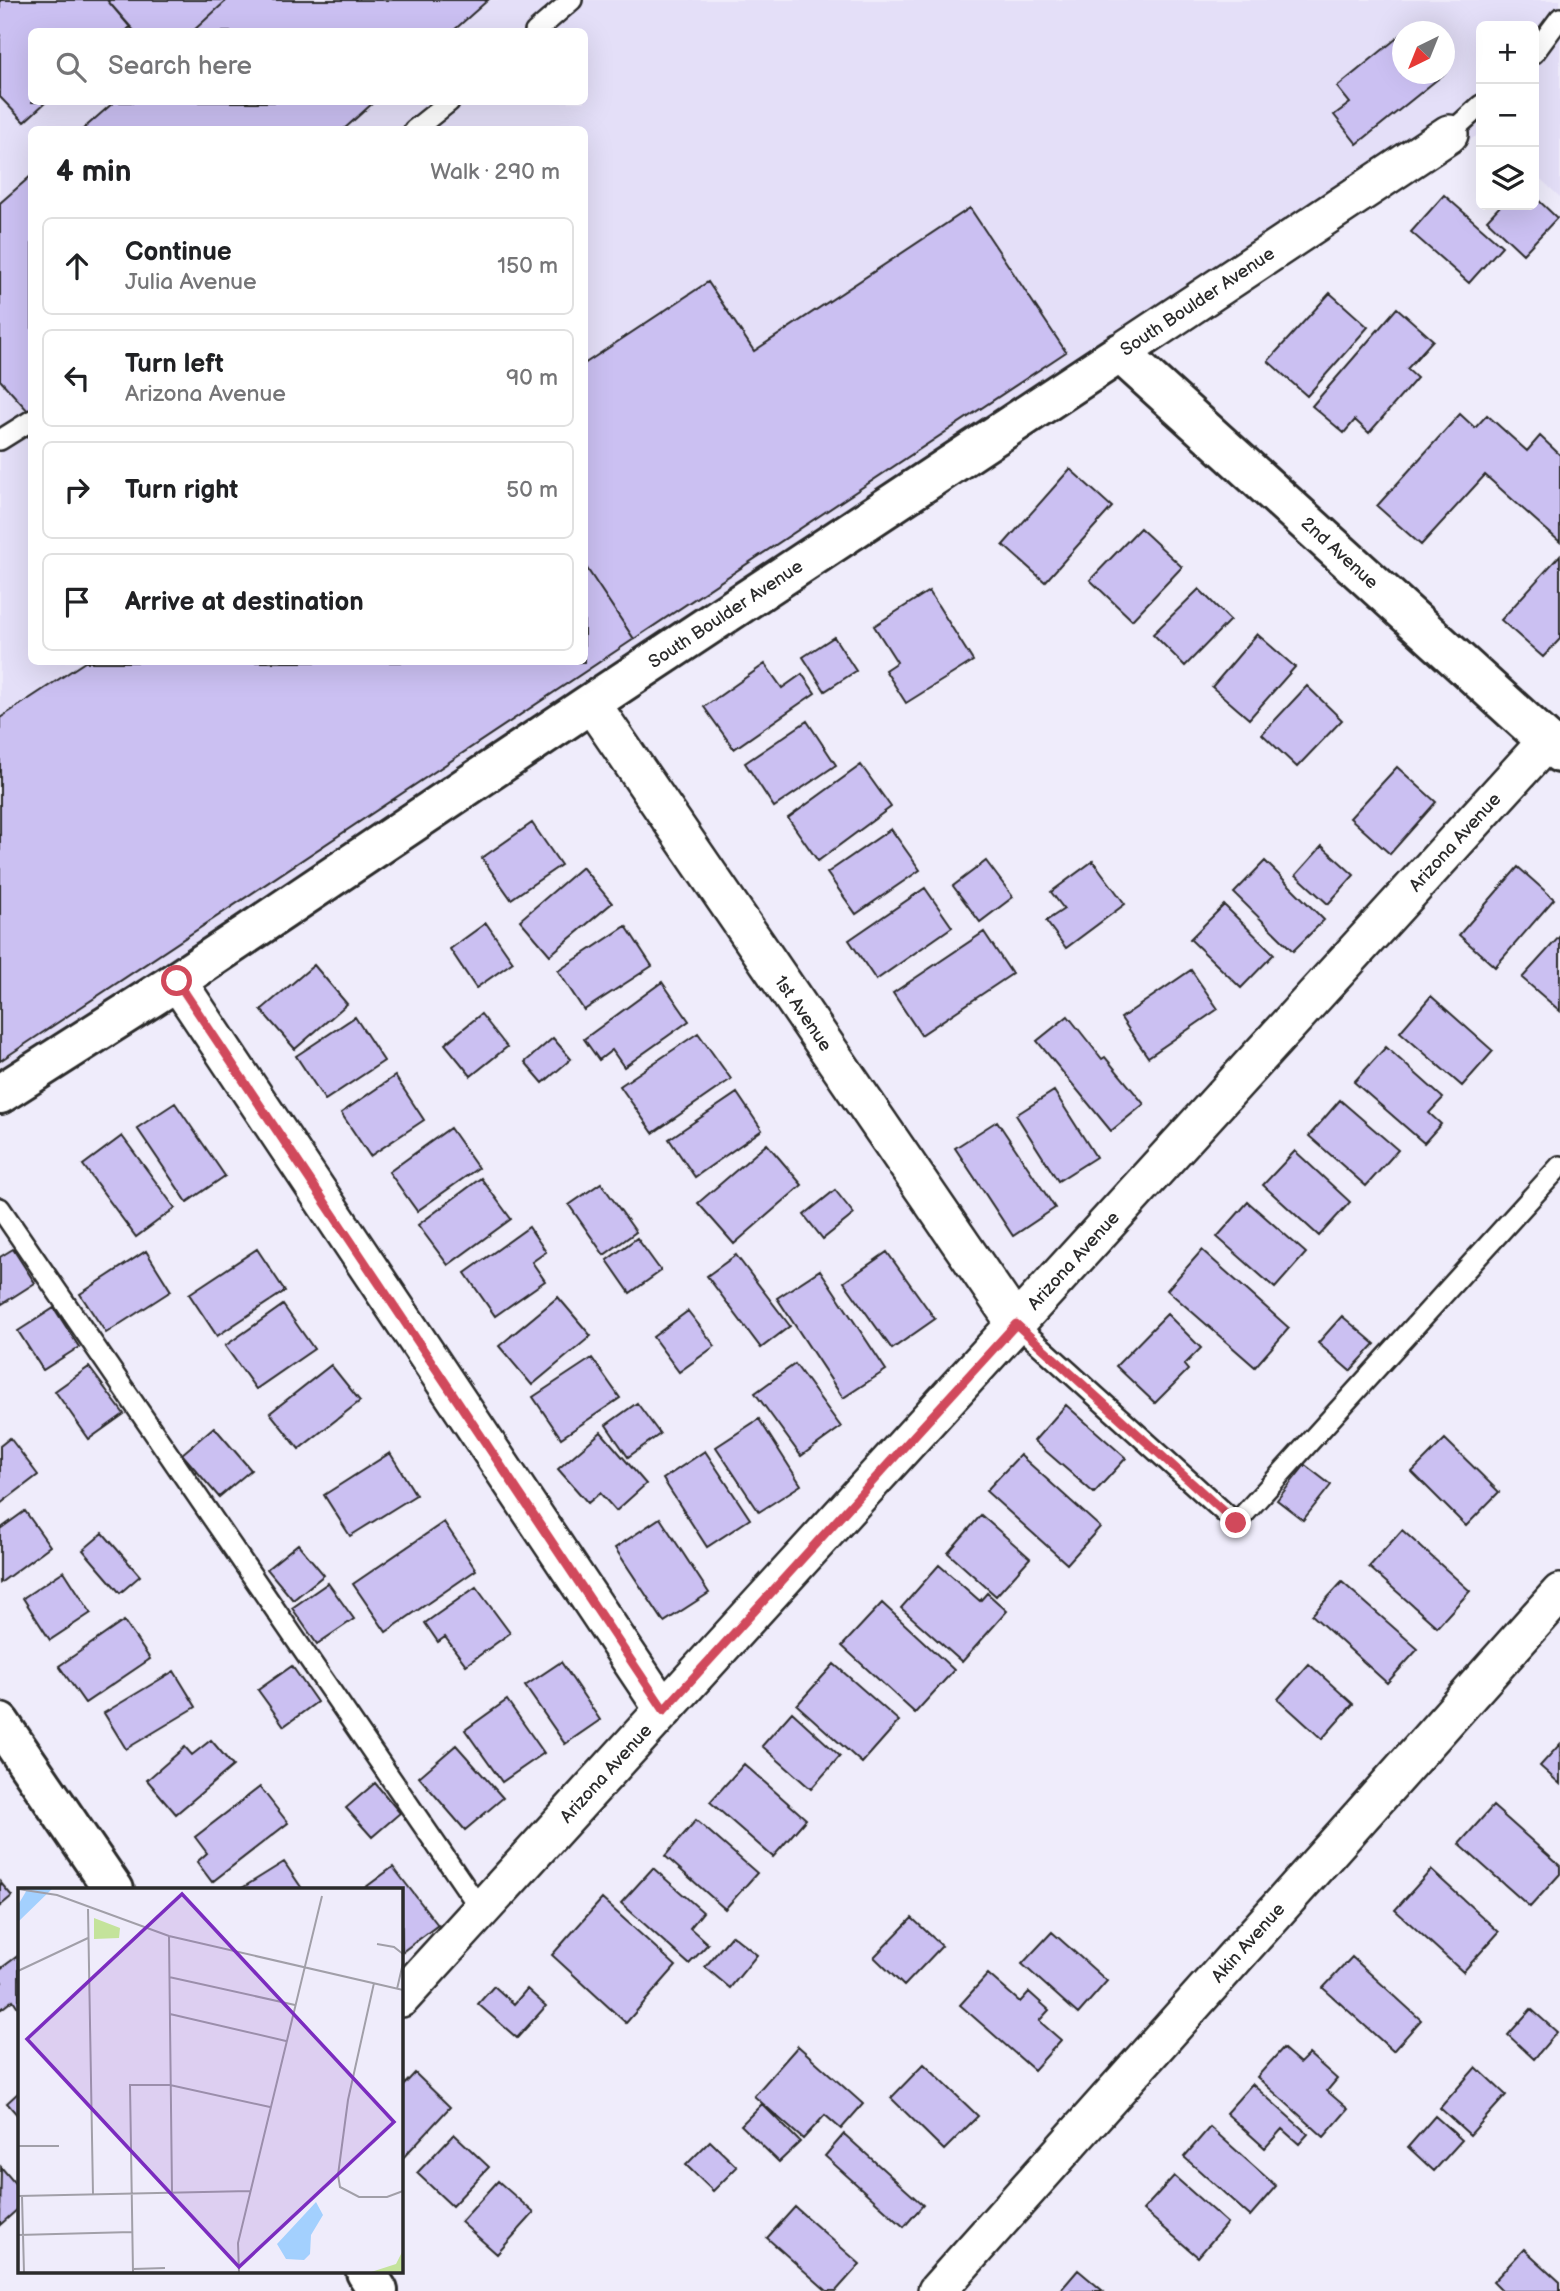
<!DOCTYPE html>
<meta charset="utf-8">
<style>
:root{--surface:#fff;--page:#f2f2f2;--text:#202124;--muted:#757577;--line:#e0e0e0}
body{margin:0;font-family:"Balsamiq Sans",sans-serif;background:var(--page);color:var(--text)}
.controls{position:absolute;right:21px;top:21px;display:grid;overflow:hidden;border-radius:10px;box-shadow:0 7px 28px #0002}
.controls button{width:63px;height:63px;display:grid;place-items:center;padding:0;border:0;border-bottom:2px solid var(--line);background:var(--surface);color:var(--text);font:35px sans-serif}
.compass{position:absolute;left:1392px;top:21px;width:63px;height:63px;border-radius:50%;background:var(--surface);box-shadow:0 7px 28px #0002;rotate:223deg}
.stop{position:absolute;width:21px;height:21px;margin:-16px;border:5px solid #d1495b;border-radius:50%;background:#fff}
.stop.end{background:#d1495b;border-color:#fff;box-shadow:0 2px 7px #0008}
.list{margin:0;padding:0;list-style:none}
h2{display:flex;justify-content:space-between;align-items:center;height:91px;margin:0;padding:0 28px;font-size:30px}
h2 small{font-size:23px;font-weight:400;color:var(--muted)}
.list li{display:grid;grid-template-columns:46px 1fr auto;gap:21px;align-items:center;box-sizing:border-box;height:98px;margin:0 14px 14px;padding:0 14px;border:2px solid var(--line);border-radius:10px}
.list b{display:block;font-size:26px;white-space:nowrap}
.list p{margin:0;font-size:23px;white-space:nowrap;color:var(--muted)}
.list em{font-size:23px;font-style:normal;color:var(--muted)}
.icon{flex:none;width:38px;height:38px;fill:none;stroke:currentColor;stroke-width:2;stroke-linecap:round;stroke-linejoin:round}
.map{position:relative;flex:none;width:1560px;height:2291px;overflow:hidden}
.search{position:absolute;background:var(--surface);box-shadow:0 7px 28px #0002;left:28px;top:28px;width:560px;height:77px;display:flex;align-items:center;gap:18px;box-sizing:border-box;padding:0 24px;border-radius:10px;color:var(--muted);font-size:26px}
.panel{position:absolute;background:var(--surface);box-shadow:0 7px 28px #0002;left:28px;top:126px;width:560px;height:539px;border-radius:10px}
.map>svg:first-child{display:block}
.built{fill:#e4dff8;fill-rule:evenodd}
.building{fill:#cbc0f2;stroke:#2b2b2b;stroke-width:2}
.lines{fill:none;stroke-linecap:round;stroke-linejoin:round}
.lane-casing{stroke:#2b2b2b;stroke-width:24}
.street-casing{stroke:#2b2b2b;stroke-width:42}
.secondary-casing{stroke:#2b2b2b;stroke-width:44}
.lane{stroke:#fff;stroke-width:19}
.street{stroke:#fff;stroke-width:37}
.secondary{stroke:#fff;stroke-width:38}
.route{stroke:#d1495b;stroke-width:9}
.labels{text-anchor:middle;stroke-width:5;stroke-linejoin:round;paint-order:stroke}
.street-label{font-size:18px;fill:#2b2b2b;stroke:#fff}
.inset-road{fill:none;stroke:#a19fa8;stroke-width:2}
.view{fill:#7b2cbf;fill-opacity:0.15;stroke:#7b2cbf;stroke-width:3.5}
.inset-edge{fill:none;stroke:#2b2b2b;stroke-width:3.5}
</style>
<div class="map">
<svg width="1560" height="2291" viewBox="0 0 1560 2291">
<rect width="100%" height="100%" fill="#efecfb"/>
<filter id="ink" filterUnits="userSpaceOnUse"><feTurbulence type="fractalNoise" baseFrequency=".0143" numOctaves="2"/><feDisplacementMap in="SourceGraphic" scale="14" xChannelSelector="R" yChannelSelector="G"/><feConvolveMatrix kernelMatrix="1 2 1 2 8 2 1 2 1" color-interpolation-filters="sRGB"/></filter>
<g filter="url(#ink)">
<path class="built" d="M0,0h1560v197l-26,-24v-147h-53v107l-1481,939zM32,32h552v70h-552zM1402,32h42v42h-42zM32,130h552v532h-552z"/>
<path class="building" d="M0,0h107l23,27 -5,5h-93v70h14l-22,20 -24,-25z
M107,0h120l-35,32h-57z
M227,0h261l-36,32h-260z
M1402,34v40h42l-87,70 -23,-29 16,-12 -13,-16z
M114,102h260l-31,28h-261z
M32,175v233l-4,3 -28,-31v-177z
M1444,195l58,51 -33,37 -58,-51z
M1534,196l23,22 -34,36 -36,-34 14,-15h33z
M970,208l96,144 -432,287 -50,-75v-200l124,-82 46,69z
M1330,293l38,34 -61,69 -39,-35z
M1397,308l36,32 -26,29 10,9 -48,55 -14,-13 -11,13 -32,-27z
M1460,414l15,14 12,-13 40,36 13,-15 20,19v87l-75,-67 -64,70 -44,-39z
M1070,469l42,38 -67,75 -42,-37z
M1140,528l42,39 -50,53 -42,-40z
M1560,555v84l-17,18 -42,-37z
M584,564l50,75 -634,422v-343l85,-56h499z
M1199,589l31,31 -45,46 -32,-32z
M929,591l44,70 -67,42 -21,-33 12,-8 -23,-36z
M1257,634l38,33 -46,52 -37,-32z
M834,637l22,34 -31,20 -22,-34z
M765,664l17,24 20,-14 13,19 -81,56 -30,-42z
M1307,686l35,34 -45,47 -35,-33z
M807,721l29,44 -62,42 -29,-44z
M861,765l30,42 -73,54 -30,-43z
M1397,767l39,35 -46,52 -40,-36z
M532,823l29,42 -50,34 -29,-41z
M891,829l29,41 -64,44 -29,-41z
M1322,846l32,29 -26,29 -32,-29z
M986,861l27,36 -33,25 -27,-36z
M1093,861l32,43 -59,44 -20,-27 18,-12 -13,-17z
M1265,861l59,59 -31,31 -59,-58z
M582,867l30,36 -62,52 -30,-35z
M1518,867l36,32 -59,68 -36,-32z
M925,888l27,39 -76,53 -27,-40z
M1224,905l50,49 -33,34 -51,-49z
M486,923l27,39 -37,26 -26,-39z
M626,926l26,40 -68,44 -26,-39z
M984,932l28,42 -91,61 -28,-42z
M1560,936v75l-38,-33z
M314,965l33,39 -52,45 -34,-39z
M1191,970l27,39 -70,48 -27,-39z
M662,982l27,39 -65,46 -12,-17 -13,10 -15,-21z
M1431,996l62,55 -31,35 -62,-54z
M481,1014l26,33 -36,29 -26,-32z
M1068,1016l34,43 3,-2 39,47 -33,27 -74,-90z
M355,1017l29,44 -59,39 -29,-44z
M698,1033l33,46 -78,54 -33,-47z
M553,1038l18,21 -28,24 -18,-21z
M1386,1047l57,51 -14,15 12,11 -17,19 -70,-61z
M395,1076l29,44 -54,36 -29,-43z
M1054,1091l42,66 -38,24 -42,-66z
M737,1093l25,37 -67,47 -26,-38z
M1340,1100l58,50 -32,36 -57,-50z
M175,1103l50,73 -38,26 -50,-74z
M997,1121l58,87 -42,28 -58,-88z
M450,1128l28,40 -61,43 -28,-39z
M122,1136l53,72 -39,29 -53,-72z
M767,1144l35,41 -68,59 -36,-41z
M1295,1151l55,51 -31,34 -56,-51z
M481,1178l30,41 -63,46 -30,-40z
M601,1183l35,49 -32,23 -35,-50z
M835,1190l19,24 -31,25 -19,-24z
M1248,1202l58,51 -31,35 -58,-51z
M529,1227l17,25 -14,10 13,19 -50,35 -30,-43z
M637,1238l24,33 -31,22 -23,-33z
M13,1249l22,34 -33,21 -2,-4v-43z
M257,1249l28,42 -68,45 -28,-42z
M1202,1250l87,78 -34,39 -88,-77z
M146,1251l25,40 -65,42 -26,-39z
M887,1252l48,67 -43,30 -48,-67z
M736,1255l54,71 -29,22 -54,-72z
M820,1270l66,100 -43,28 -66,-100z
M558,1297l33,39 -59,49 -33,-39z
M283,1305l31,44 -58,40 -31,-43z
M54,1308l25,39 -36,23 -25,-39z
M688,1311l27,35 -36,26 -26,-35z
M1167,1314l34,34 -17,17 4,5 -33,33 -39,-37z
M1342,1316l33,28 -25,27 -32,-28z
M592,1358l28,40 -59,40 -28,-41z
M795,1364l46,63 -40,29 -46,-63z
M331,1365l29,36 -61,48 -29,-36z
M89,1367l35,47 -35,25 -34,-48z
M637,1403l23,31 -32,23 -22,-32z
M1066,1405l60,53 -32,35 -60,-52z
M759,1419l42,66 -42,27 -43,-65z
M214,1427l37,43 -32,27 -37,-43z
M601,1432l45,52 -30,27 -16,-18 -12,10 -30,-34z
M10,1438l28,37 -38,29v-58z
M1445,1439l54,53 -33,34 -54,-54z
M705,1451l45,68 -43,28 -44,-68z
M390,1453l26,42 -66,41 -26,-41z
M1020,1455l80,72 -33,37 -81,-73z
M1305,1465l26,20 -28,35 -26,-20z
M25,1511l25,35 -50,37v-54z
M981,1515l49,43 -34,38 -48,-43z
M660,1518l49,75 -45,29 -49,-74z
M444,1522l32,48 -90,62 -33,-48z
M1402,1530l68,61 -33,36 -68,-60z
M103,1533l37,43 -20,17 -37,-43z
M298,1544l26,31 -31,25 -26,-31z
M939,1565l41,36 7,-8 20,18 -45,51 -61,-54z
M64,1571l27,42 -41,27 -27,-42z
M1342,1582l76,67 -31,34 -75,-68z
M328,1583l26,36 -37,25 -25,-36z
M476,1587l34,46 -44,32 -21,-28 -7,5 -13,-19z
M882,1603l72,67 -39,43 -73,-67z
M124,1621l26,38 -65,44 -26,-37z
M561,1662l39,58 -35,24 -40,-58z
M834,1664l65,57 -37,42 -65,-58z
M1309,1664l44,40 -31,35 -44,-40z
M292,1666l25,36 -33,24 -26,-36z
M174,1671l22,36 -70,42 -22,-36z
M507,1700l37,53 -42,29 -37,-52z
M792,1712l48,44 -29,33 -49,-43z
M211,1740l22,26 -57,48 -29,-34 38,-33 7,8z
M1560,1744v40l-20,-18z
M456,1745l47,53 -38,32 -46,-53z
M744,1764l62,55 -33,38 -63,-55z
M375,1783l25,30 -28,24 -26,-29z
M260,1787l28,36 -76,59 -15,-20 10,-9 -12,-16z
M1493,1806l67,60v8l-30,33 -71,-63z
M696,1820l61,53 -32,36 -60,-53z
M284,1862l19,28h-64z
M393,1867l45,58 -36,27 -1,-62h-39z
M653,1868l50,44 -13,16 18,16 -19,20 -68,-61z
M1431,1870l68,62 -36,40 -68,-62z
M0,1882l12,14 -12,10z
M602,1899l74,67 -50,57 -74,-68z
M912,1918l30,28 -38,40 -30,-29z
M1052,1932l55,49 -29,33 -56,-50z
M732,1935l25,20 -27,33 -25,-21z
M19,1955v54l-6,-9 -13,10v-26l2,-2 -2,-3v-10z
M1352,1957l69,63 -28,31 -70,-63z
M988,1974l32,28 9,-10 20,18 -10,11 22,19 -27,30 -74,-65z
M494,1986l20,18 13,-15 19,17 -29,32 -39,-34z
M1531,2009l26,23 -23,27 -26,-24z
M798,2046l65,58 -22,25 -16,-14 -22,24 -49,-43z
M1283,2048l17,15 9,-9 28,25 -10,12 21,18 -24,28 -67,-60z
M924,2064l54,52 -34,34 -53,-52z
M1476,2067l30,28 -36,40 -30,-27z
M415,2073l35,34 -49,53v-72z
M1252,2084l56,50 -9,10 -17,-15 -17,19 -39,-35z
M19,2092v25l-12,-14z
M762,2104l38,38 -21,20 -38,-37z
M1435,2116l27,24 -28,31 -26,-24z
M1210,2127l66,59 -26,30 -66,-59z
M454,2134l35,33 -37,39 -35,-33z
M844,2134l79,71 -19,22 -79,-71z
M710,2141l27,26 -24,24 -27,-26z
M1,2167l18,21v20l-19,17z
M1174,2176l53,47 -29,34 -55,-47z
M498,2181l36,32 -37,41 -36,-32z
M795,2207l65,57 -24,27h-9l-60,-53z
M1524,2249l36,33v9h-58l-9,-9z
M1078,2270l25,21h-43z"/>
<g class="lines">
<g class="lane-casing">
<path id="lane" d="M535,32l37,-32
M1534,53l26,-35
M414,130l35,-28
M1449,134l32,-29
M0,440l32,-20
M0,1208l481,702
M1016,1324l220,199 324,-357"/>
</g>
<g class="street-casing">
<g id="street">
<path id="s1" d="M1120,353l329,-219"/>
<path id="s2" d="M591,703l425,621"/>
<path d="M177,981l487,729"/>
<path id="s3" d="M401,1998l1146,-1257"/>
<path id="s4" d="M937,2291l623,-698"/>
</g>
</g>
<g class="secondary-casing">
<g id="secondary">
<path id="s5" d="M0,1094l177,-113 414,-278 529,-350 440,400"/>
<path d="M0,1723l114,167"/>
<path d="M366,2272l12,19"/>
</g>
</g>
<use href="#lane" class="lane"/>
<use href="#street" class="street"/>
<use href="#secondary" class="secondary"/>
</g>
</g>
<g class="lines" filter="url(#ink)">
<path class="route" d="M177,981l487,729 352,-386 220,199"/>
</g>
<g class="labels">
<g class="street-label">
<text dy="6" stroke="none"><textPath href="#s1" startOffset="93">South Boulder Avenue</textPath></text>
<text dy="6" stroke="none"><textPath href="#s5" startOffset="1640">2nd Avenue</textPath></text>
<text dy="6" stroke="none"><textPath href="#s5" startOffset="870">South Boulder Avenue</textPath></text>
<text dy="6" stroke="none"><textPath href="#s3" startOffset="1564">Arizona Avenue</textPath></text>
<text dy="6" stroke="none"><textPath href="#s2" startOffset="376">1st Avenue</textPath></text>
<text dy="6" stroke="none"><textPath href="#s3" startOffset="998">Arizona Avenue</textPath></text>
<text dy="6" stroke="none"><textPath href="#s3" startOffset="304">Arizona Avenue</textPath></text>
<text dy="6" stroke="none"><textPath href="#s4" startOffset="467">Akin Avenue</textPath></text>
</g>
</g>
<g transform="translate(18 1888)">
<rect width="385" height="385" fill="#efecfb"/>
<path d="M76,30l26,10 -1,10 -25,1zM385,362v23h-35l28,-9z" fill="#c4e39b"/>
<path d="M10,0h25l-35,34v-17zM298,314l7,13 -12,20 -1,19 -6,6 -18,-1 -9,-15z" fill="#a3d0fe"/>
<path class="inset-road" d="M0,1l39,6 112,41 234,54M70,21l5,285M151,48l3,256M359,56l17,3 9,7M0,83l70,-33M151,89l126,28M356,95l-26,117 -10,75 2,12 19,10h28l16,-6M379,101l6,-26M152,126l116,27M0,258h41M0,308l232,-5M4,308l2,77M0,347l114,-3M115,381l32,-1M115,385l-3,-188h40l100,22M221,385l-1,-30 84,-347"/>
<path class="view" d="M164,6l212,228 -155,145 -212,-228z"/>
<rect width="385" height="385" class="inset-edge"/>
</g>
</svg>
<div class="controls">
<button>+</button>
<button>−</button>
<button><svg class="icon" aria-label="layers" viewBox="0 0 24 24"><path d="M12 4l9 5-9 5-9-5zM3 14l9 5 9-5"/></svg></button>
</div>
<svg class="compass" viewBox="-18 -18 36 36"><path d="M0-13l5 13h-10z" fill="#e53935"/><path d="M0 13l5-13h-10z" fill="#757577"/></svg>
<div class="stop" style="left:177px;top:981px"></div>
<div class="stop end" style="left:1236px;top:1523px"></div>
<div class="search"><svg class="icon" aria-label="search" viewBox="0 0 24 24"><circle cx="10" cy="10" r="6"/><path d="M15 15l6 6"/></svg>Search here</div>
<section class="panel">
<h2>4 min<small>Walk · 290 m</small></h2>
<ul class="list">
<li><svg class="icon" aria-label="ahead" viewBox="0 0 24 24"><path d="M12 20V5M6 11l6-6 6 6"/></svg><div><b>Continue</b><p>Julia Avenue</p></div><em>150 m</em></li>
<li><svg class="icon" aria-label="left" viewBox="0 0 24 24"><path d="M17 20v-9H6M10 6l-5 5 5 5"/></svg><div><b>Turn left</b><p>Arizona Avenue</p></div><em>90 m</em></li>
<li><svg class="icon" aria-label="right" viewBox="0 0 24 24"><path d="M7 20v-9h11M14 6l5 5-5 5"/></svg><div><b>Turn right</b></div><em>50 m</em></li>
<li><svg class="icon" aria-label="arrive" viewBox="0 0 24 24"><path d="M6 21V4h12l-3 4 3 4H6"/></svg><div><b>Arrive at destination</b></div></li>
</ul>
</section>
</div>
